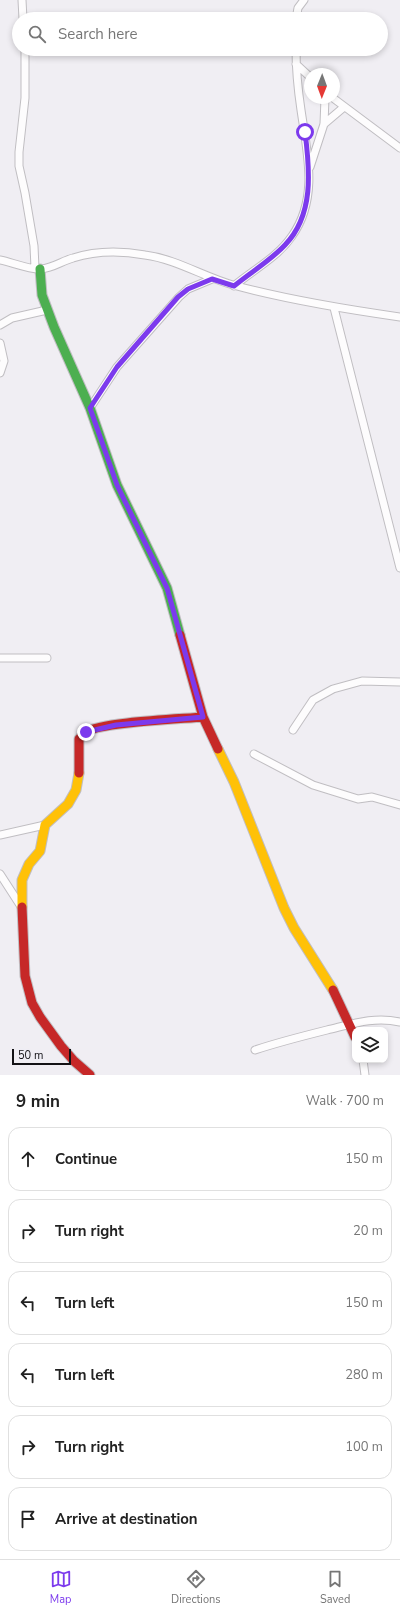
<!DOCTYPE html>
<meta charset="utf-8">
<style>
:root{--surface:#fff;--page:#f2f2f2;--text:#222;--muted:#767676;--line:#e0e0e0;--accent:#7c3aed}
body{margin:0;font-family:"Nunito Sans",sans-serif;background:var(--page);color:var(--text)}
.controls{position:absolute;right:12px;bottom:12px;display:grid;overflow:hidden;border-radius:8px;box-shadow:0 2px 6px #0003}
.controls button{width:36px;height:36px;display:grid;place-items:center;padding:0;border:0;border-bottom:1px solid var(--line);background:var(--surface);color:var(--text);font:20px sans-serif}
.compass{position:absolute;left:304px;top:68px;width:36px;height:36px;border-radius:50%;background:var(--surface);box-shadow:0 2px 6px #0003;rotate:181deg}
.scale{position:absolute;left:12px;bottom:10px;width:59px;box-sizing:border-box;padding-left:4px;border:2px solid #131215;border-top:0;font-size:11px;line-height:14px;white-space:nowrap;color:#131215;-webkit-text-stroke:3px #efedf4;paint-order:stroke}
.stop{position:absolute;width:12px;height:12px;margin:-9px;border:3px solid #7c3aed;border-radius:50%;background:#fff}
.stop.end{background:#7c3aed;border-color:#fff;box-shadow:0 1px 4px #0008}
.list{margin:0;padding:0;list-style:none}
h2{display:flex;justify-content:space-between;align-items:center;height:52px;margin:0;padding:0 16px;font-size:17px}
h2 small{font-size:13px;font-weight:400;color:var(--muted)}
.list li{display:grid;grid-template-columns:26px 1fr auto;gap:12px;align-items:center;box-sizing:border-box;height:64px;margin:0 8px 8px;padding:0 8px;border:1px solid var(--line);border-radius:12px}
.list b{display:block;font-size:15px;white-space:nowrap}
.list em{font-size:13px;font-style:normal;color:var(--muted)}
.icon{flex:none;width:22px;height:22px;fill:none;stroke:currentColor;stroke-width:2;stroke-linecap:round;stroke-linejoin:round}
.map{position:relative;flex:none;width:400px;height:1075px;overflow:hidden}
.search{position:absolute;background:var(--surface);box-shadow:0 2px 6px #0003;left:12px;right:12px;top:12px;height:44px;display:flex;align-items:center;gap:10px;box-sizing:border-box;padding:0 14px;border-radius:22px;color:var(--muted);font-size:15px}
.sheet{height:484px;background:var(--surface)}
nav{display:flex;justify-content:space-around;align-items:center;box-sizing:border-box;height:56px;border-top:1px solid var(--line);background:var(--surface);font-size:11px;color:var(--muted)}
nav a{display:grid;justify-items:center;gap:2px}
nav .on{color:var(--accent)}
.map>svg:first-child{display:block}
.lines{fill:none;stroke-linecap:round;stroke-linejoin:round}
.street-casing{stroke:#c0bec2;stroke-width:9}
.fast-casing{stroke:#c0bec2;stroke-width:11}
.slow-casing{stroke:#c0bec2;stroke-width:11}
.jam-casing{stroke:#c0bec2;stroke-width:11}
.street{stroke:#fdfcfd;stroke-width:7}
.fast{stroke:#4caf50;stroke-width:9}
.slow{stroke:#ffc107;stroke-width:9}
.jam{stroke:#c62828;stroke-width:9}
.route{stroke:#7c3aed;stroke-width:5}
</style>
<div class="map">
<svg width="400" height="1075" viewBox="0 0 400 1075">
<rect width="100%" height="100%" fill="#f0eef3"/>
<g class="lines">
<g class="street-casing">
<path id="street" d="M22,0l1,19
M296,19l2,-11 6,-8
M25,49v49l-6,54v14l6,27 9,53 1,22
M296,64l14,13
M333,98l67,50
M324,124l20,-17
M310,167l14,-43 1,-26
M0,260c11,2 30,10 41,9 12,-1 21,-8 32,-11 22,-7 49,-7 72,-3 31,4 59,22 88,30 55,15 111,24 167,32
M234,286c19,-16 44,-29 58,-50 27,-38 15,-84 9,-126 -3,-20 -5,-41 -5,-61
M334,308l66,260
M0,325l12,-7 35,-8
M0,343l4,18 -4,12
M90,408l27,-41 62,-70 9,-8 24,-10
M0,658h47
M293,730l20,-30 20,-11 29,-8 38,1
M254,754l59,31 45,14 14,-2 28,8
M0,835l45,-10
M0,874l22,34
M255,1050c24,-8 48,-14 72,-20 25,-6 47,-14 73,-8
M363,1060l2,15"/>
</g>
<g class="fast-casing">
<path id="fast" d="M40,269l2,26 12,32 36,81 27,77 50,103 13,47"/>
</g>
<g class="slow-casing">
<path id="slow" d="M218,749l16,33 50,126 10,20 39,62
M22,907v-27l7,-16 11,-13 5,-26 23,-21 8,-14 3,-17"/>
</g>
<g class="jam-casing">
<path id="jam" d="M180,635l23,82 15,32
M79,773v-34c2,-2 4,-5 7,-7 15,-10 95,-13 117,-15
M22,907l3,69 7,27 8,14 21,29 13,15 16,14
M333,990l22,47"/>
</g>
<use href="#street" class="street"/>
<use href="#fast" class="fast"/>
<use href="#slow" class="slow"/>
<use href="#jam" class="jam"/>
</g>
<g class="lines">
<path class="route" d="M86,732l30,-7 87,-8 -36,-129 -50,-103 -27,-77 27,-41 61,-70 10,-8 24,-10 22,7c17,-14 36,-25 51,-41 29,-30 25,-74 20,-113"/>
</g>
</svg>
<div class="controls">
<button><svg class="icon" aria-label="layers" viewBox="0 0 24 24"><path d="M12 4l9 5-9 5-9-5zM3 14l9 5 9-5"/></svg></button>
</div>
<svg class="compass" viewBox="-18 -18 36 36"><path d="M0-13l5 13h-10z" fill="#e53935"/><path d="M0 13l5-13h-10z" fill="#767676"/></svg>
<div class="scale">50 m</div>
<div class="stop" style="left:305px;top:132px"></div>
<div class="stop end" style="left:86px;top:732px"></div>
<div class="search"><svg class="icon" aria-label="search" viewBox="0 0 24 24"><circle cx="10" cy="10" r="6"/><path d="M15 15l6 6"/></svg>Search here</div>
</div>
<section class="sheet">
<h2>9 min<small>Walk · 700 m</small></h2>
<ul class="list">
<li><svg class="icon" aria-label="ahead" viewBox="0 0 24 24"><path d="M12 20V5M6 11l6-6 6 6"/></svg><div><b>Continue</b></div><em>150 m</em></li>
<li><svg class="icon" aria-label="right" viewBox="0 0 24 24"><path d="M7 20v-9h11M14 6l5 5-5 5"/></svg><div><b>Turn right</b></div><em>20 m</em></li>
<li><svg class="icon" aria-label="left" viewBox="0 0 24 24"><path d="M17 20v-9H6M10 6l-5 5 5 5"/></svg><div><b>Turn left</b></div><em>150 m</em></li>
<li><svg class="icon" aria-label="left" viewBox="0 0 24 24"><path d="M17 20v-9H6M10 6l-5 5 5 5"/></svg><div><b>Turn left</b></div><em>280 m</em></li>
<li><svg class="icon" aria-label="right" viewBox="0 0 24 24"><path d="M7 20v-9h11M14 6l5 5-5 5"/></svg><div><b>Turn right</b></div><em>100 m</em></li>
<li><svg class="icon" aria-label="arrive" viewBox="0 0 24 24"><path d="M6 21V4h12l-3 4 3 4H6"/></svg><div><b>Arrive at destination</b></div></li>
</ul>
</section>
<nav>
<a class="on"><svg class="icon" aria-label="map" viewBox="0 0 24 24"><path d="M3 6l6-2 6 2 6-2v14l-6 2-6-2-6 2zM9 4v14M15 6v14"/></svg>Map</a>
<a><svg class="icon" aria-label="directions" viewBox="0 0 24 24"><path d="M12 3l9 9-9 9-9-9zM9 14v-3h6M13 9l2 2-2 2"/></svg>Directions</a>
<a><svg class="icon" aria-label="saved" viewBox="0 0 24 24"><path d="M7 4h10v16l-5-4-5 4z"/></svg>Saved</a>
</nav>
